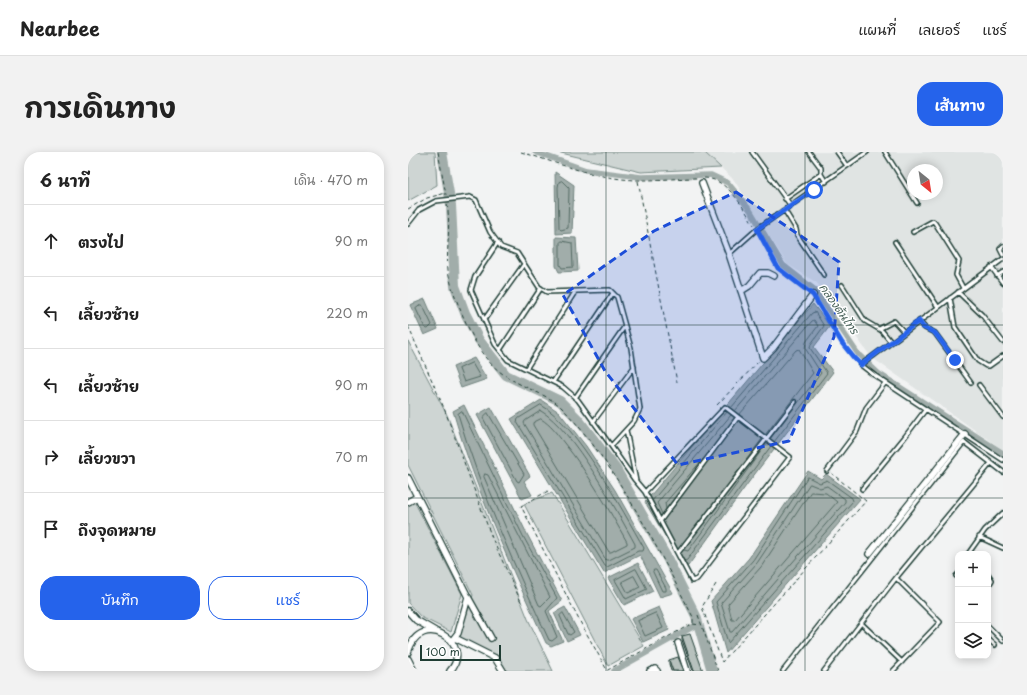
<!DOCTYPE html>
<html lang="th">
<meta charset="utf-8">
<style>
:root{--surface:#fff;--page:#f2f2f2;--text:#222;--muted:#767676;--line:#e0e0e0;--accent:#2563eb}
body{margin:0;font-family:"Playpen Sans","Playpen Sans Thai",sans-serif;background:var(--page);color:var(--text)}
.controls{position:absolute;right:12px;bottom:12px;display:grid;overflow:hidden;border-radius:8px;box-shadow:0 2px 10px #0003}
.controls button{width:36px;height:36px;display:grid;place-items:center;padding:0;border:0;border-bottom:1px solid var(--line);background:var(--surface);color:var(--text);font:20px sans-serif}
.compass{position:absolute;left:499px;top:12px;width:36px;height:36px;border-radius:50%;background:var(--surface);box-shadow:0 2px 10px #0003;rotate:150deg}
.scale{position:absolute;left:12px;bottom:10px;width:81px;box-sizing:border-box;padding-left:4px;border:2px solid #1f3d34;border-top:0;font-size:11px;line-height:14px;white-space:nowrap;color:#1f3d34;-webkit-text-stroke:3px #fff;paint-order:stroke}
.stop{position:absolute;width:12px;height:12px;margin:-9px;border:3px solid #2563eb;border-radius:50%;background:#fff}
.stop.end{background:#2563eb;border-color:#fff;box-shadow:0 1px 4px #0008}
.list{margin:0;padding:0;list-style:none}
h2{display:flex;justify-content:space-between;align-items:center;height:52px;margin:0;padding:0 16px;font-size:17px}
h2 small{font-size:13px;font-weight:400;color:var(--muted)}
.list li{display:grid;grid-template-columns:26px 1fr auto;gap:12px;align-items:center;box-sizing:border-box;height:72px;padding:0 16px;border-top:1px solid var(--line)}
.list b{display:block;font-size:15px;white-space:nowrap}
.list em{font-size:13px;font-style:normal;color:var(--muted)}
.actions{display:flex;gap:8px;padding:12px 16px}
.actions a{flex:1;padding:9px 0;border:1px solid var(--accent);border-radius:16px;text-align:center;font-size:14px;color:var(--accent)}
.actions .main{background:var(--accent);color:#fff}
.icon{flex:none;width:22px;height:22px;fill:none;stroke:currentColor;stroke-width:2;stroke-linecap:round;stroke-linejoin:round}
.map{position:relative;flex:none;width:595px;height:519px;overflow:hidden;border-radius:16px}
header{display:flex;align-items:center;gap:24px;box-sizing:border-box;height:56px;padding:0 20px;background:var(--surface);border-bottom:1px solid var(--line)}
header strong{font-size:19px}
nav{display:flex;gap:22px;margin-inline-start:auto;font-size:14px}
.intro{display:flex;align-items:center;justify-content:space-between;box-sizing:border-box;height:96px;padding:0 24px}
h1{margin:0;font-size:28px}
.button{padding:10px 18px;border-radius:16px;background:var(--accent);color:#fff;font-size:14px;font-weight:700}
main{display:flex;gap:24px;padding:0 24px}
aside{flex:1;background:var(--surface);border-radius:16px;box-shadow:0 2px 10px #0003}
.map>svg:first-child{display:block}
.built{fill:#e0e4e3;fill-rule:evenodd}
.green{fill:#ced5d3;stroke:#768984}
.water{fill:#a1adaa;stroke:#6d807b}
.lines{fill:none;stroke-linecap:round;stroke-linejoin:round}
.shore{stroke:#536a63;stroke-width:1}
.canal{stroke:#a1adaa;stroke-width:5.5}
.river{stroke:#a1adaa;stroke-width:10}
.lane-casing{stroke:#1f3d34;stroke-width:6}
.street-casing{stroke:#1f3d34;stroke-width:8}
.path{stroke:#1f3d34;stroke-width:1;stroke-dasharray:4 3;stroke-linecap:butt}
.lane{stroke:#fff;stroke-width:3}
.street{stroke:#fff;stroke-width:5.5}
.lane-bridge-casing{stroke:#1f3d34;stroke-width:6;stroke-linecap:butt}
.lane-bridge{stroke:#fff;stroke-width:3}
.wall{fill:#9da6a3;stroke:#1f3d34}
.building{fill:#b7c1bd;stroke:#1f3d34}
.route{stroke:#2563eb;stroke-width:5}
.marked{fill:#1d4ed8;fill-opacity:0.2;stroke:#1d4ed8;stroke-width:3;stroke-dasharray:8 5;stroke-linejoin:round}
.grid{fill:none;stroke:#1f3d34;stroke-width:1;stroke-opacity:0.55}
.labels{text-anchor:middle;stroke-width:3;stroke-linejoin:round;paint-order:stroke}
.water-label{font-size:11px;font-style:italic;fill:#465f57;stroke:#fff}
</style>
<header>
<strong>Nearbee</strong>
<nav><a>แผนที่</a><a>เลเยอร์</a><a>แชร์</a></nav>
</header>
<div class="intro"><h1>การเดินทาง</h1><a class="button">เส้นทาง</a></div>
<main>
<aside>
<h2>6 นาที<small>เดิน · 470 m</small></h2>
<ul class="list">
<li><svg class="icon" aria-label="ahead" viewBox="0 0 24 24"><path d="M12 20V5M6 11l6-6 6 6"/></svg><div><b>ตรงไป</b></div><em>90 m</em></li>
<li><svg class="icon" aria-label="left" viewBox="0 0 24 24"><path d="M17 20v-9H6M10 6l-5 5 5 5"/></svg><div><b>เลี้ยวซ้าย</b></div><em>220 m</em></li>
<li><svg class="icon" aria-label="left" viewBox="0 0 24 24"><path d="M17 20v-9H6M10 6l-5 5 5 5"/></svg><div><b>เลี้ยวซ้าย</b></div><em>90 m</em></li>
<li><svg class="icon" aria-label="right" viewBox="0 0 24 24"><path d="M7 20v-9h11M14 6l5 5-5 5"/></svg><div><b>เลี้ยวขวา</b></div><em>70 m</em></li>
<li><svg class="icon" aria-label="arrive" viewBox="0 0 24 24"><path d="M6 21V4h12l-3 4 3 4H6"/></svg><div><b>ถึงจุดหมาย</b></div></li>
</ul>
<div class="actions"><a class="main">บันทึก</a><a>แชร์</a></div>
</aside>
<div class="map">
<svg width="595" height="519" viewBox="0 0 595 519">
<rect width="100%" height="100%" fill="#f2f3f3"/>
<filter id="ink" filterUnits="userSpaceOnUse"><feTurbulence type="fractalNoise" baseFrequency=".025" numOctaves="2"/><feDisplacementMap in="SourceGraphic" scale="8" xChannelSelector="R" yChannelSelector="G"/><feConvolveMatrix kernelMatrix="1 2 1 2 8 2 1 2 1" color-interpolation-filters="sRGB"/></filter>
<g filter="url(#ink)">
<path class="built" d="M296,0h299v298l-132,-93 -54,-74 -30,-19 -53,-84zM505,18h24v24h-24z"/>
<path class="green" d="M0,0h27l2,33 -29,16z
M149,0h147l17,16 -80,4z
M0,189l39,74 81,204 25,52h-46l-9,-15 -39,-18 14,-43 -65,-130z
M144,341l92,153 -36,20 -84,-162z
M6,349l48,93 -11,38 -30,-15 -13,-14v-99z"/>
<path class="water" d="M147,20l19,13 -2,48 -16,1z
M148,85l20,1 2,33 -19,1 -3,-6z
M17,147l13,30 -14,6 -14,-30z
M405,152l17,22 -16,21 19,25 -82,107 -63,87h-5l-38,-64z
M66,206l13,21 -26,9 -8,-21z
M133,248l18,12 27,34 29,44 58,103 -13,4 -20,-42 -36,18 -93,-154z
M56,253l63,129 35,67 -13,10 14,30 -12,5 -5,-3c-35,-76 -70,-152 -93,-232z
M83,255l39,69 -6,5 8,14 -10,4 -45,-84z
M400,319l13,8 5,-5 34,25 -134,154 -15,-52 38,-43z
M230,411l15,28 -29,14 -16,-27z
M157,455l15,28 -13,6 -13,-28z
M251,455l10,23 -26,12 -12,-23z"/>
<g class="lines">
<path class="shore" d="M154,29l7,7 -1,40 -7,2 -2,-2 -1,-41 1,-5z
M154,89l10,2 1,24 -11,1 -2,-3v-22z
M13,153l2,1 9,19 -4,4 -3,-1 -9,-19z
M64,211l8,14 -16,5 -5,-13z
M133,253c37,20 81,105 103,143l-1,3h-5l-31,16 -2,-1 -88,-144 1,-3z
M323,256l81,-95 3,-1 9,14 -13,18 -1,4 17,25 -53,69
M54,259l61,125 34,62 -11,13 11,26 -5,4 -3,-1c-34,-73 -68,-148 -91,-226z
M133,259c32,18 76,100 94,133v3l-26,13h-3l-82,-137 1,-2z
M327,259l77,-90 2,-1 4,6 -12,16 -1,6 16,25 -51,66
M80,261l36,61 -5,8 -2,-1 -34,-63z
M331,263l57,-65 3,-1 14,24 -48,62
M133,267c10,6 16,15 23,24 25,31 44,65 63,99v2l-16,8h-2l-76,-127v-2z
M77,322l3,1 62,122 -9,9 -2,-1 -55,-128z
M400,325l12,6 7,-3 25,18 1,3 -125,142 -12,-41 37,-42z
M323,328l31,-41
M402,332l10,4 7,-2 18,13v3l-113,130h-2l-9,-29 36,-40z
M403,340l15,1 11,9 -102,118h-3l-4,-16 33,-37z
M244,349l75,-89
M258,357l-1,-6 38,-44
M254,362l-5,-11 74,-88
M276,398l4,1 79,-108
M274,406l3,3 2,-1 84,-114
M228,417l11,20 -21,10 -11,-19z
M246,418h2l10,18v3h-4l-9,-19z
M226,424l6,11 -12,6 -6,-11z
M155,461l11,19 -4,3 -2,-1 -8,-18z
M248,461l7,15 -18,8 -7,-15z"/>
<path class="canal" d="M127,0l51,18 55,7 70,-2 17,8 22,27 33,55 32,25 43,64 20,19 125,80
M206,519l84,-47"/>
<path class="river" d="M34,0l9,53 4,81 10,27 14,27 27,35 54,26 18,18 38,50 51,89 29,58 16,55"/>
<g class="lane-casing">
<path id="lane" d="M344,0l39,54
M401,0l12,16v6l5,8
M429,0l10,14
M477,0l32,51
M62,45l6,3 14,32 11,15 16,6 22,34 8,5 63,-2 7,7 14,51 9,61 -6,12 -23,25 23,33 11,13 47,89 5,-2 93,-122 -65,-50 -80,85
M377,47l36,-25
M377,59l11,18 1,6 27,40
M0,72l11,-14 17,-9
M505,80l20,-11 2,2 24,38 -3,14 7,13
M90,90l-23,35 -4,13 24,54 13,16 55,27 15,13 33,46
M487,90l43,65
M595,94l-3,3 3,6
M321,102l28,-25 110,-77
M595,107l-142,106 13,10 129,85
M583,115l12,16
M589,124l6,-4
M434,133l23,36 17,10 9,11
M550,140l24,23 21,27
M542,146l5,29 23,34 8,5h3l14,-10
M76,168l40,-56
M511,169l6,7 10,5 36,50
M471,177l15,-8 10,11
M92,198l41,-62
M118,217l49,-77
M145,230l60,-89
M571,233l24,32
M167,246l50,-72
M185,270l41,-55
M218,278l10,51
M419,319l30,-40 9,-23 19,-25
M454,337l42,-51 22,-29
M253,368l77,-103
M571,385l24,11
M270,401l117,-151
M560,402l17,-24 18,-17
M580,422l4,6 -4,7
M548,424l2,-2
M453,471l41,39
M580,474l15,15
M580,487l7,6
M375,519l181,-229 39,30
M416,519l72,-93
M485,519l47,-49 -44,-44 95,-115"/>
</g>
<g class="street-casing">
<path id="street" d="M294,31l27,71 34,104 10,-10 40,-53
M333,139l8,-5 11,-13h8l6,3
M0,326l60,119 -10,36 -7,9
M0,350l9,-5
M461,402l96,-120
M60,445l23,41
M0,459l8,9 19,11
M47,486l40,20 8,13
M270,491l9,28
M0,500c13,-44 67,-8 42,19
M0,507l6,12
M242,519l5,-2 2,2"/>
</g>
<path class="path" d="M30,0l8,43
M113,0c40,12 80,29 123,28 18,0 36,-2 55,-2
M296,26c23,0 39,29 50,47
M230,29l39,201
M39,52c4,22 -1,44 1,66 3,21 17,52 27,71 12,24 29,36 53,47 12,6 26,11 36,22 52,55 94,139 129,207v6l-87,48
M0,57l19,-11 19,-5
M351,81l19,35 31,24
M408,149l26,42 16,19
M0,174l36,82 48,130 30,66
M309,253l42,-44
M140,339l-27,15 57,112 29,52
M308,432l-14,23 20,55 144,-161 -35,-28
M290,463l20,56
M285,472l7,1"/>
<use href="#lane" class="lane"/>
<use href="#street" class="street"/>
<g class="lane-bridge-casing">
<path id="lane-bridge" d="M28,49l34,-4"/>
</g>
<use href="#lane-bridge" class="lane-bridge"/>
</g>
<path class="wall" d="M274,484l21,35h-10l-11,-31z
M261,508l15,11h-13l-2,-7z"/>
<path class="building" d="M282,482l13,37h-9l-12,-35z
M270,505l6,14h-11l-4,-11z"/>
</g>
<g class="lines" filter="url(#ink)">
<path class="route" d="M406,38l-57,39 21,39 35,27 29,48 12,15 7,7 58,-44 4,6 12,6 20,27"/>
</g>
<path class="marked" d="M328,40l103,70 -5,75 -45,104 -111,24 -73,-94 -42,-76 91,-64z"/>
<path class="grid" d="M198,0v519M397,0v519M0,173h595M0,346h595"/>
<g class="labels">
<g class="water-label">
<text transform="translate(431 157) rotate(55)" y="4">คลองต้นไทร</text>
</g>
</g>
</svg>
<div class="controls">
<button>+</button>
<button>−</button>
<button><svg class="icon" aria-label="layers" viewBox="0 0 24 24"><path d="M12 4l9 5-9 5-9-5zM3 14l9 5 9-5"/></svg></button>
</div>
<svg class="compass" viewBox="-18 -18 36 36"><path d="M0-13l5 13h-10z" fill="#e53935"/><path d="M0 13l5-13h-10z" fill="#767676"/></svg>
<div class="scale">100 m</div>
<div class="stop" style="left:406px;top:38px"></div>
<div class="stop end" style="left:547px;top:208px"></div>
</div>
</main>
